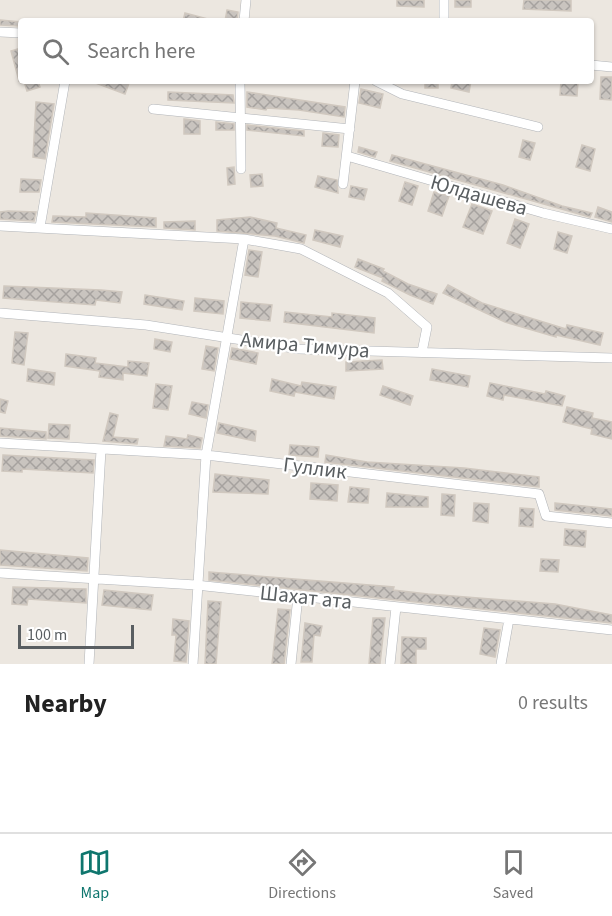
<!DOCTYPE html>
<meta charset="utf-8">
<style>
:root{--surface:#fff;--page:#f2f2f2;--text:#222;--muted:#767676;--line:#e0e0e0;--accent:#0f766e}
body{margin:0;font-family:"Source Sans 3",sans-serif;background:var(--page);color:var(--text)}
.scale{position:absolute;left:18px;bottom:15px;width:116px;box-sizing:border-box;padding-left:6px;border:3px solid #595e61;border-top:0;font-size:16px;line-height:21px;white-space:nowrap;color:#595e61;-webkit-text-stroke:4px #fff;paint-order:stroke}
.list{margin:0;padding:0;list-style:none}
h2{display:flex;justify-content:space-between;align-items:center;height:78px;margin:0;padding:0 24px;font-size:26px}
h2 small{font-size:20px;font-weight:400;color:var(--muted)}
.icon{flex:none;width:33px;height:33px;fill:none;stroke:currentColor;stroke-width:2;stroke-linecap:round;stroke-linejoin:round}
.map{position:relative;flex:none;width:612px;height:664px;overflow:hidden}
.search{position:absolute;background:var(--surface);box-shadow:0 2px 4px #0004;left:18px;right:18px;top:18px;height:66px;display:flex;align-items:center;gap:15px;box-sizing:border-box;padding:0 21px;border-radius:6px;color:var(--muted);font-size:22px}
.sheet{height:168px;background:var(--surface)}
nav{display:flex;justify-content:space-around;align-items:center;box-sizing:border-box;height:84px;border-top:2px solid var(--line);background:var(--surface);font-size:16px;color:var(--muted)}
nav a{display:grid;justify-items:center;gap:3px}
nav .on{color:var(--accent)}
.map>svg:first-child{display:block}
.building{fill:url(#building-cross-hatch);stroke:#d0c8bf;stroke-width:1.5}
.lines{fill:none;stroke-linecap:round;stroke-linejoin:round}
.minor-casing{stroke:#b1b4b8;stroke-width:10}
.minor{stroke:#fff;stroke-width:9}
.labels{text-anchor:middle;stroke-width:4.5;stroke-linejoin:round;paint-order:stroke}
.street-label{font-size:21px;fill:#595e61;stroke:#fff}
</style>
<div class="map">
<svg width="612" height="664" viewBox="0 0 612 664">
<defs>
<pattern id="building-cross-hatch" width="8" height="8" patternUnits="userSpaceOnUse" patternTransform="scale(1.5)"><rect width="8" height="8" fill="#c9c4bf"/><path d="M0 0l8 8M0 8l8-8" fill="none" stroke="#a6a29f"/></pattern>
</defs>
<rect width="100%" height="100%" fill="#ece7e0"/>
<path class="building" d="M397,0h27v7l-27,-1z
M455,0h16v7h-16z
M524,0h47v11l-48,-2z
M227,10l11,2 -1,9h-12z
M185,13l23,6v2h-25z
M0,20l21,2v4l-21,-1z
M21,48v32l-2,1 -8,-30z
M601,77h11l-1,23 -11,-1z
M24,81h14l2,6 -13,4z
M125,81l4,2 -4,11 -32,-12z
M425,81h13v7h-13z
M452,81h19l-2,11 -18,-4z
M561,81h17l-1,15 -17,-1z
M361,89l22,5 -3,14 -21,-5z
M168,92l65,3 1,8 -66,-3z
M247,92l98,15 -1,10 -45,-7 -32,-2 -1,2 -19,-3z
M36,102l18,2 -9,55 -12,-2z
M184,119l16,2v13h-16z
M216,122l18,2v6h-18z
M247,125l57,6v5l-57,-6z
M323,133l16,2 -1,12 -16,-1z
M523,140l12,3 -5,17 -11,-3z
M582,145l13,4 -5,22 -14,-4z
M359,147l18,5 -2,5 -17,-5z
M392,155l111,30 59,21 30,7 -2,4 -200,-56z
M234,167l1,17 -7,1 -1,-17z
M262,174l1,12 -12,1 -1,-12z
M318,176l19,4 1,13 -23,-6z
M21,179l20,1 -2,12h-19z
M405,182l13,4 -6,19 -13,-4z
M351,186l16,3 -3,11 -15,-3z
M434,192l15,4 -7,20 -14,-5z
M472,204l20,7 -9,23 -20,-7z
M598,207l14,5v10l-17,-5z
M8,211l28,1 -2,9 -34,-2v-7z
M86,213l70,5v9l-104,-5 1,-6 33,1z
M250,217l27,6 -1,5 30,7 -2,8 -29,-7 -58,-5v-11z
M515,219l14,5 -9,24 -13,-5z
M195,221v9l-31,-2v-6z
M315,230l28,6 -3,11 -27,-7z
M558,232l14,4 -5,17 -13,-4z
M249,250l13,2 -4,25 -13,-2z
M358,259l26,10 -1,2 25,13 29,10 -4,10 -23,-9 -28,-14 1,-3 -28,-11z
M448,285l34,18 32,10 52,16 1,-4 36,8 -3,12 -44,-10v2l-51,-15 -62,-29z
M4,286l97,4 21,2 -2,11 -24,-3 -1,5 -92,-7z
M145,295l39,6 -2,9 -38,-6z
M195,298l29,3 -1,13 -29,-3z
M241,302l31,3 -2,16 -30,-3z
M285,312l47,5v-4l43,5 -1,15 -90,-11z
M15,332l13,1 -4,32 -12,-2z
M155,339l17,3 -2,10 -16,-3z
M206,346l12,2 -4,23 -12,-2z
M232,348l26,5 -2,11 -26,-5z
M66,354l30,4 -1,5 33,4v-6l21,2 -2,13 -24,-3v7l-24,-3 1,-6 -35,-5z
M382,360l1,9 -37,2v-9z
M28,369l27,4 -1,12 -27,-4z
M432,369l38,7 -2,11 -38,-7z
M272,379l29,7 1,-4 34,5 -2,12 -39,-7 -1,4 -24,-5z
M490,383l55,11 1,-3 19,5 -3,10 -58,-11 -1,5 -16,-4z
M156,384l16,2 -4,24 -15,-2z
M383,386l30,10 -3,9 -30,-10z
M0,399l8,2 -3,12 -5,-1z
M192,402l16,3 -2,13 -17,-4z
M567,407l26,6 -1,5 20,4v17l-21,-5 1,-5 -29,-7z
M110,413l8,2 -5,22 25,2 -1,5 -34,-3z
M219,423l37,8 -1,10 -38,-8z
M49,424l21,1 -1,14 -21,-1z
M0,428l46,4v7l-46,-3z
M188,435l14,3 -2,10 -36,-2 2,-10 21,3z
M290,445l29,2 -1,10 -29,-2z
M3,455l91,5 -1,13 -71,-4v3l-20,-1z
M326,455l41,7 97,6 75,9v10l-214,-25z
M215,474l54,6 -1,14 -55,-2z
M311,483l27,2 -1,16 -27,-2z
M350,487l19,2 -1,14 -20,-1z
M387,493l41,4v10h-42z
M442,494l13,1 -1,21 -13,-1z
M474,503l15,1 -1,19 -15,-2z
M555,503l57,6v7l-57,-6z
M520,508l14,1 -1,18 -14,-1z
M565,529l21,2 -1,16 -21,-2z
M0,550l88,8 -1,13 -87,-6z
M541,559l18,1 -1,12 -18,-1z
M209,572l185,15 -1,3 35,4 127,10 57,11v8l-403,-43z
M13,587l73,2v14l-58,-4 -1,6 -15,-1z
M104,590l49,5 -2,15 -49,-5z
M208,601l13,1 -5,62h-11z
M278,609l12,1 -6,54h-12z
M373,618h12l-5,46h-11z
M173,619l16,2 -3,41 -12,-1 2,-26h-4z
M305,623l17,3 -2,10 -6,-1 -2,27h-11z
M484,628l16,2 -5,27 -15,-3z
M402,637l24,1v11h-10v15h-15z"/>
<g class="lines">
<g class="minor-casing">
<path id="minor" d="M244,21l2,-21
M444,21v-21
M0,32l21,1
M591,65l21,2
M240,81l1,88
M376,81l26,13 136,33
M153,109l197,20
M347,156l196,57 69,16
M343,184l12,-103
M0,226l244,13 57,10 87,44 39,34 -5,25
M40,227l25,-146
M0,313l146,12 153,24 313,9
M0,443l206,12 333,39 7,22 66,7
M0,573l196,12 416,45
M89,664l12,-214
M193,664l13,-209 38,-216
M291,664l7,-68
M390,664l6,-57
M501,664l8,-45"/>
</g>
<use href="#minor" class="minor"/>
</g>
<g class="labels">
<g class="street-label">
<text transform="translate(479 195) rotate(16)" y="7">Юлдашева</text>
<text transform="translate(305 345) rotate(5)" y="7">Амира Тимура</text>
<text transform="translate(315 468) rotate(7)" y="7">Гуллик</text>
<text transform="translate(306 597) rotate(6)" y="7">Шахат ата</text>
</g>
</g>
</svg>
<div class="scale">100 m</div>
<div class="search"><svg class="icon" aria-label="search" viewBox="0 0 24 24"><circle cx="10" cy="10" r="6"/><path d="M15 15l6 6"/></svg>Search here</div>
</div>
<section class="sheet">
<h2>Nearby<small>0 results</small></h2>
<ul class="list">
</ul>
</section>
<nav>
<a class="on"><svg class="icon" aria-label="map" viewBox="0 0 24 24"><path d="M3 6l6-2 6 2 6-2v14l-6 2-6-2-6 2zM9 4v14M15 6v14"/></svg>Map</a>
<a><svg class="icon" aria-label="directions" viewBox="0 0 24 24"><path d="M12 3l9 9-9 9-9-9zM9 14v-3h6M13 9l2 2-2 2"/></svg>Directions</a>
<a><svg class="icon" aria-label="saved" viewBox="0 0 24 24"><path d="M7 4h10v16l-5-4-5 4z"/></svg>Saved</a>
</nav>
